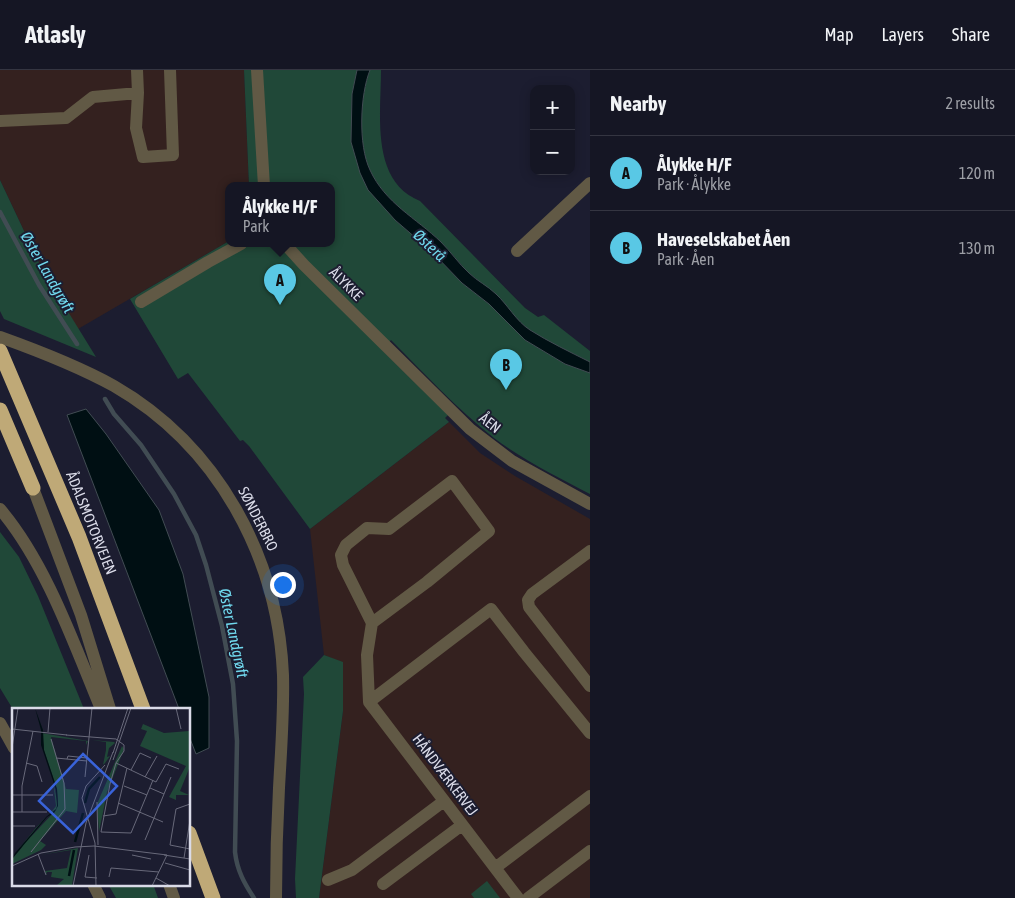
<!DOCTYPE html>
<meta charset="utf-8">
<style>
:root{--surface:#151624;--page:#222331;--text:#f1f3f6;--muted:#9d9fa6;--line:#343541;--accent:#59c8e5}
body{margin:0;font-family:"Asap Condensed",sans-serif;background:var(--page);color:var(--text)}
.controls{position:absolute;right:15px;top:15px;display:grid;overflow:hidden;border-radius:10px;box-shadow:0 2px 12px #0003}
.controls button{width:45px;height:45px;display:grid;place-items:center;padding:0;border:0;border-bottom:1px solid var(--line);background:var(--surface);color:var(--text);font:25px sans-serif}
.you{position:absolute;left:282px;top:514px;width:18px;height:18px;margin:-12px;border:4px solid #fff;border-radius:50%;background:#1a73e8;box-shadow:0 0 0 8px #1a73e833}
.badge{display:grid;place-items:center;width:32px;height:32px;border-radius:50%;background:var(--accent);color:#111;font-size:16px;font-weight:700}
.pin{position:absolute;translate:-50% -41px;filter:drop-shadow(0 1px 2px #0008)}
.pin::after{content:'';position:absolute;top:26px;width:18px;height:15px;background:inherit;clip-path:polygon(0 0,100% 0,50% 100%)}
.popup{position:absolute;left:225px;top:112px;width:110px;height:65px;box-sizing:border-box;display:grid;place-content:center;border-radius:10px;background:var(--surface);filter:drop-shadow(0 1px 4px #0005);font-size:16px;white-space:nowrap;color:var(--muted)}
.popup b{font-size:19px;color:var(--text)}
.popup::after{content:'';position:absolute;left:50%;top:100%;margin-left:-10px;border:10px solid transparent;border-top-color:var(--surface)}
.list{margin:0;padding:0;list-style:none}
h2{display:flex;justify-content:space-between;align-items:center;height:65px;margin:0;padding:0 20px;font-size:21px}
h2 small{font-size:16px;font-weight:400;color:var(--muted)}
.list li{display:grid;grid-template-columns:32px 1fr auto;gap:15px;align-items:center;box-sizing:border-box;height:75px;padding:0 20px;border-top:1px solid var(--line)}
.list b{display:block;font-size:19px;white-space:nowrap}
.list p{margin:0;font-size:16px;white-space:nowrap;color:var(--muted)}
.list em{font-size:16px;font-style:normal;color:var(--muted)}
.map{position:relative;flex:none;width:590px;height:828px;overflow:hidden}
header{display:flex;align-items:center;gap:30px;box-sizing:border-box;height:70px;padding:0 25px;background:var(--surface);border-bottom:1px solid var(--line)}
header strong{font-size:24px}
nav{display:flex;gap:28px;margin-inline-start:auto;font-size:18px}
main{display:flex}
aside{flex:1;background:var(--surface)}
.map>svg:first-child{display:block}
.industrial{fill:#34211f}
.green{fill:#204838}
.water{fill:#000f13;stroke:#414c53}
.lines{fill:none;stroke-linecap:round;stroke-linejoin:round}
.stream{stroke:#414c53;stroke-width:4.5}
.minor{stroke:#615945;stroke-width:12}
.highway{stroke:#bfa977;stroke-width:15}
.labels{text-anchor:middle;stroke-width:4;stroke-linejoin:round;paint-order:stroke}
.street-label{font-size:15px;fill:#dadbe8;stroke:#1c1d30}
.water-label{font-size:16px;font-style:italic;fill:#70d8ed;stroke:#1c1d30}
.inset-river{fill:none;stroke:#000f13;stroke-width:2.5}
.inset-road{fill:none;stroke:#68697a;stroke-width:1}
.view{fill:#3963da;fill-opacity:0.15;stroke:#3963da;stroke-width:2.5}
.inset-edge{fill:none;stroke:#dadbe8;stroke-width:2.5}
</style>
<header>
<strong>Atlasly</strong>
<nav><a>Map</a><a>Layers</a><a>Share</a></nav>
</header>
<main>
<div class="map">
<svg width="590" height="828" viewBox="0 0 590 828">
<rect width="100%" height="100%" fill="#1c1d30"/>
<path class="industrial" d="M0,0h244l5,116h-20v55l-151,88 -35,-58 -43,-91z
M449,352l31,31 35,23 75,43v379h-271l24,-187v-48l-19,-8 -14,-126z"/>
<path class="green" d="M244,0h113l-5,24 -1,48 44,78 37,32 30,31 27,21 36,36 40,24 25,9v121c-32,-17 -67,-34 -96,-56 -37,-29 -70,-65 -103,-98l-9,10 66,65 -3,3 4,4 -139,107 -61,-83 -6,-6 -3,1 -52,-68 -10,6 -48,-80 99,-58v3h102v-58h-82z
M370,0h11c0,44 -11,111 39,131l105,107 13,9 6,-2 46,36v11c-21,-11 -45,-20 -63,-34 -16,-13 -29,-29 -44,-43 -4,-4 -9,-8 -14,-12 -10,-10 -18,-21 -28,-31 -25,-24 -56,-39 -71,-72 -12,-25 -10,-75 0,-100z
M0,110l43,91 53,86 -92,-38 -4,-8z
M0,462l19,25 19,39 46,113h-70v2l-14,-23z
M324,585l19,7v49l-24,187h-23l-1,-19 9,-185 -1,-17z
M487,811l13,17h-26l-3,-4z
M108,814h45l5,14h-42z"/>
<path class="water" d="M357,0h13c-10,25 -12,75 0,100 15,33 46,48 71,72 10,10 18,22 28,31 8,8 19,13 27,21 12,11 20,27 34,36 19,12 40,22 60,32v11l-25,-9 -40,-24 -36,-36 -27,-21 -30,-31 -37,-32 -27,-30 -8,-17 -9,-31 1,-48z
M86,339l20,25 53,76 24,64 26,123v51l-13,6 -7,-18v-27h-10l-112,-294z"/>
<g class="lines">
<path class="stream" d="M0,142l39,73 38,59
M105,329l9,15 27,31 33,49 22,41 10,30 16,61 11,58 4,57 -2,111c2,18 9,31 19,46"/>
<path class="minor" d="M137,0l1,23 -2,35 7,29 30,-2 -3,-85
M257,0l7,116
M0,51l66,-3 27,-21 45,-4
M285,174l19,21 166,164 42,32 78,43
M517,181l73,-68
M141,232l67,-40 33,-18
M0,267c39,14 78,29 114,49 104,60 164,171 169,289 1,38 -2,75 -4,113 -2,37 -3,73 -3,110
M33,418l48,127 29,94
M0,439c46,54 74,135 101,200
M590,481l-58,43 -4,6 1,7 61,79
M369,632l-2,-47 5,-32 55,-41 62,-51 -37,-50 -63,48 -22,-1 -21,17 -5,10 2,10 29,58
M369,632l122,-93 33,43 66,81
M369,632l149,196
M0,653l14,25
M495,798l95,-72
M328,810l24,-10 92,-69
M93,814l7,14
M169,814l5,14
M383,814l79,-59
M528,828l62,-47"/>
<path class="highway" d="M0,281l79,186 64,172
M0,340l33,78
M189,763l24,65"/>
</g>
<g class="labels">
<g class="street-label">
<text transform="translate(346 214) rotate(45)" y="5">ÅLYKKE</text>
<text transform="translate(490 353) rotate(38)" y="5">ÅEN</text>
<text transform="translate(258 449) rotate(63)" y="5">SØNDERBRO</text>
<text transform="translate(91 453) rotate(68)" y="5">ÅDALSMOTORVEJEN</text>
<text transform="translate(445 705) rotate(53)" y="5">HÅNDVÆRKERVEJ</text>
</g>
<g class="water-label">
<text transform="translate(430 175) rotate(43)" y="6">Østerå</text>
<text transform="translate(48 202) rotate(60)" y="6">Øster Landgrøft</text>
<text transform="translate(234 563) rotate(78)" y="6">Øster Landgrøft</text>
</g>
</g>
<g transform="translate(12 638)">
<rect width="178" height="178" fill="#1c1d30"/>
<path d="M131,16l21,9 25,-2v38l-9,22 9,4h-13v5l-7,-3 17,-31 -46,-20 7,-15 -6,-2zM30,25l46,8 -2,4v-4l-35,-4 15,52 13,1 -2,23 -11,-2 -26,30 6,4 -5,5 -29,14 1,-6 10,-12 -6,5 18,-22 12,-13 -24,29 34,-36 -7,5 6,-8 -3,-25 5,25 -1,-17 -13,-39zM80,32l-2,3 2,-3 22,2 1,1 -6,5 -2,9 3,-1 -5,7 -20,19 18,-17 3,-15v-8zM110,38l2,3 -17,43 -8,40 -2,-28zM66,140l-6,37h-15l7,-6 -13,-2 1,-5h-5l-1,3 -1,-4 22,-3 4,-18 -31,5z" fill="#204838"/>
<path d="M23,0l8,22 1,20 13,39 1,17 -4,7 -7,4 -35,42 3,-6 31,-36 10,-8 1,-3 -1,-16 -15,-45v-15z" fill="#000f13"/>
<path class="inset-river" d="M73,95l4,-14 11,-12M63,134l8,-29M57,168l5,-26"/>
<path class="inset-road" d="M164,0l5,21M0,21l55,6M36,24l2,-24M54,27l50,4 8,6v6l-8,12 -6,21 -9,48 30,1 22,-53M0,40l6,-40M101,45l15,-45M44,50l31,3M55,51l1,-3 19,2M101,52l18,-52M14,55l11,3 5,16M104,55l40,19 10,-18 13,5M119,62l9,-17 11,5M73,69l7,-69M133,69l12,-21M112,78l23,9M138,80l14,6M0,87h41M85,94l1,43M106,95l45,19M178,96l-14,5 -6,36 20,4M0,104h35M10,104v-26l11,-55M91,108l13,-2 11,-46M0,118h23M133,132l26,-63M19,144l34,-43 -1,-26 -13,-44M26,146l8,21M77,147l-4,22 12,1M120,147l19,4M152,147l26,4M172,150l6,-38M153,155l25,7M0,158l29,-13 34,-6 19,-1 73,9M97,169l2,-9 48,4M144,170l14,8M61,178l13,-63 27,-71M84,178l-1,-43 -13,-45 4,-12 19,-21M140,178l15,-31"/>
<path class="view" d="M71,46l34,32 -44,47 -34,-32z"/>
<rect width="178" height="178" class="inset-edge"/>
</g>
</svg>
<div class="controls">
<button>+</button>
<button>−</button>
</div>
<div class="you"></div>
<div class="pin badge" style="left:280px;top:235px">A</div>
<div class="popup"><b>Ålykke H/F</b>Park</div>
<div class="pin badge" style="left:506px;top:320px">B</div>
</div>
<aside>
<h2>Nearby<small>2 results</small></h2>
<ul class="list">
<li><span class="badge">A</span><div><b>Ålykke H/F</b><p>Park · Ålykke</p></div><em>120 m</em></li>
<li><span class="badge">B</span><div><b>Haveselskabet Åen</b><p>Park · Åen</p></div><em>130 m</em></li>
</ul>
</aside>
</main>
